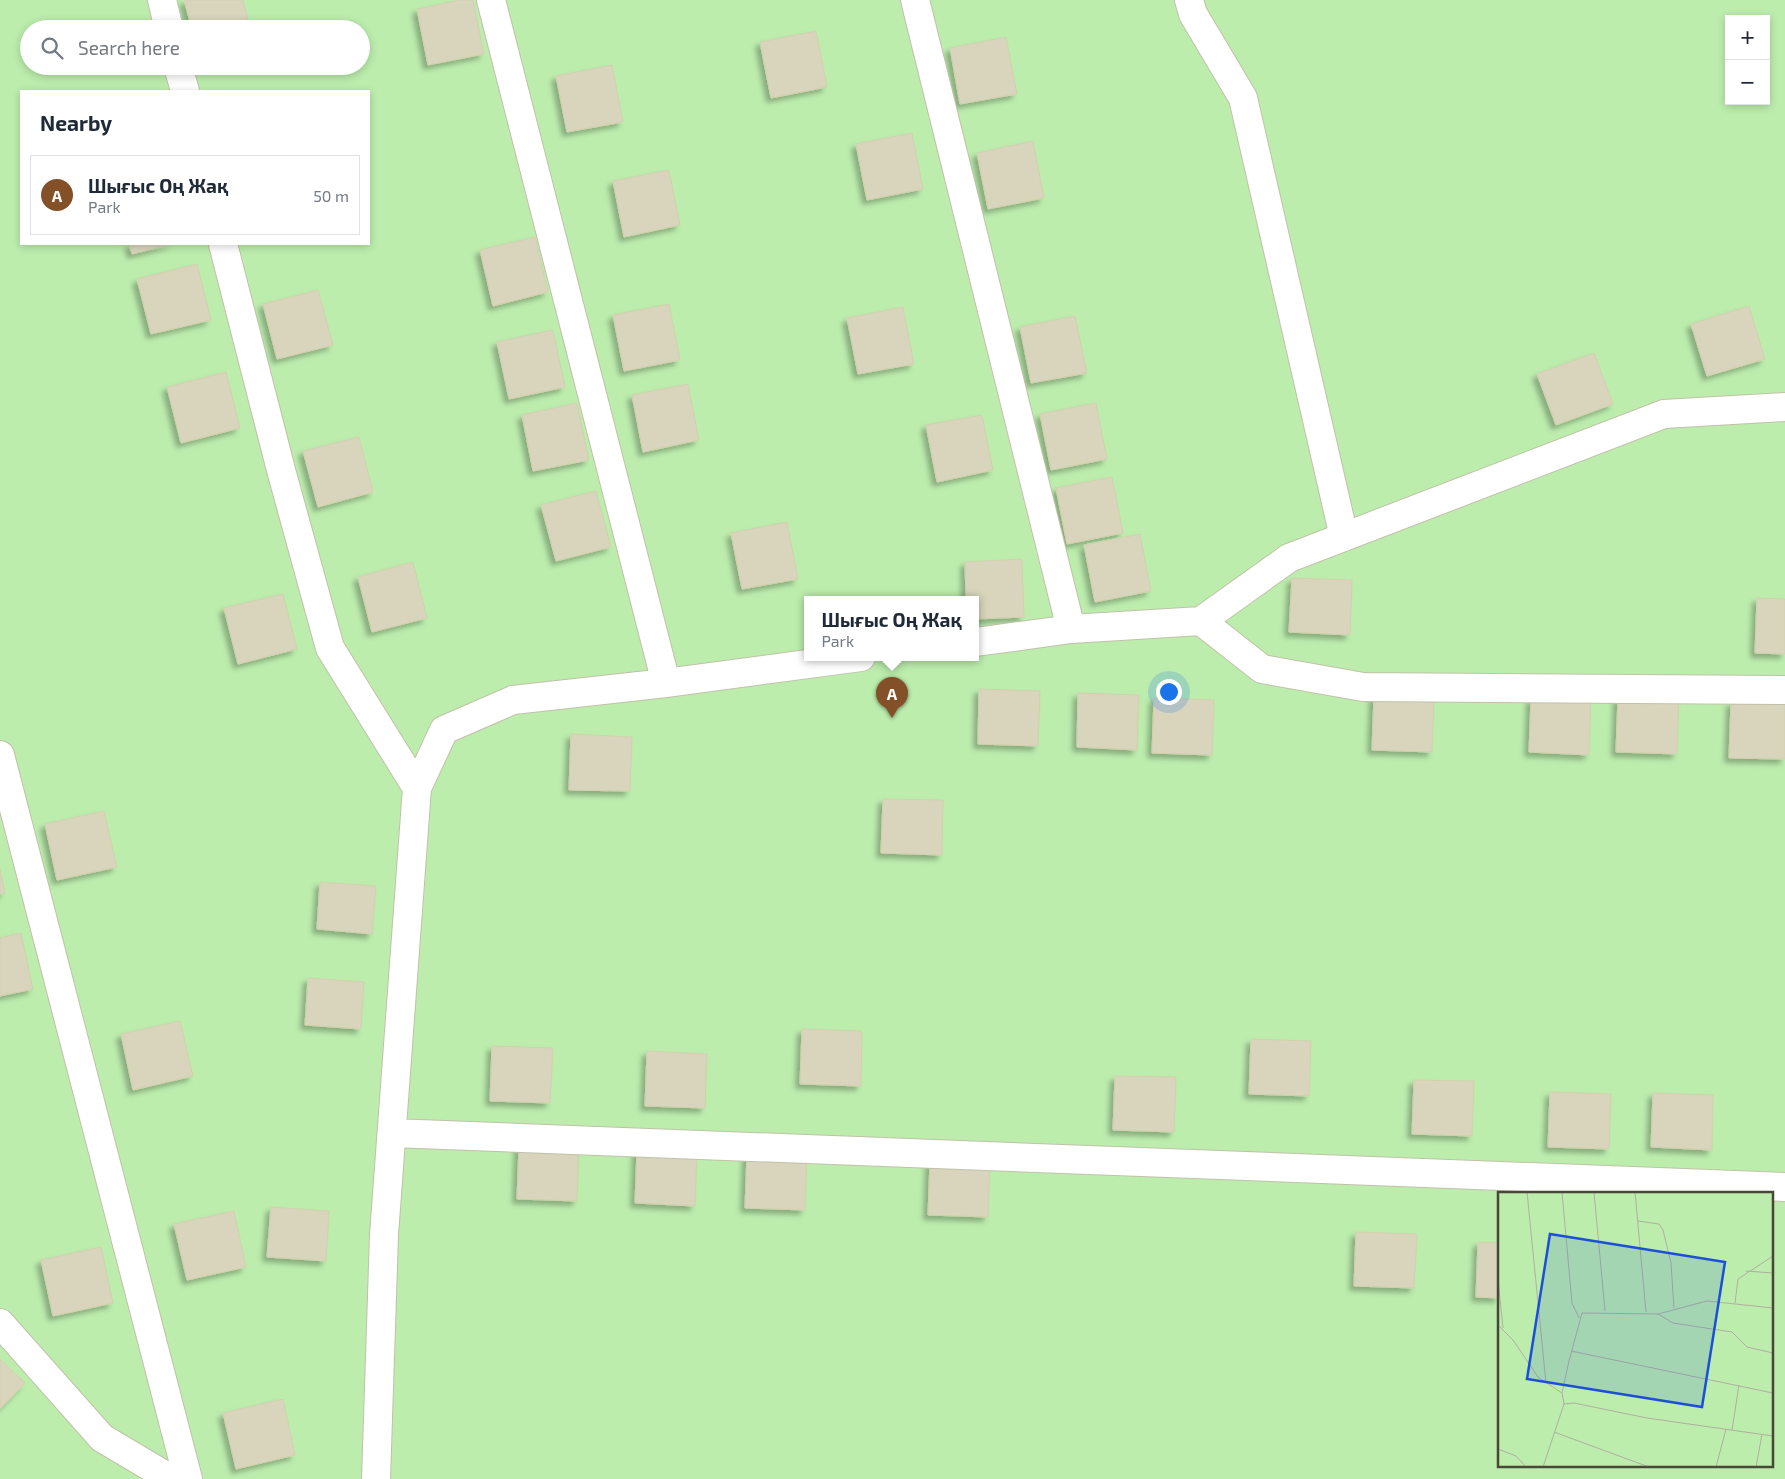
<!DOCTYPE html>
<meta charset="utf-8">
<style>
:root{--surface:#fff;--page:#f2f2f3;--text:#1f2937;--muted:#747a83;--line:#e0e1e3;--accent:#845027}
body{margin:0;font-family:"Exo 2",sans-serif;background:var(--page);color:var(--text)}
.controls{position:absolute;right:15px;top:15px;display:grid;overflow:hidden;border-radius:0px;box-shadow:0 2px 8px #0003}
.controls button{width:45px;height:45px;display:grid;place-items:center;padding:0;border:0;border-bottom:1px solid var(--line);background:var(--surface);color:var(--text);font:25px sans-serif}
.you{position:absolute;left:1168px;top:691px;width:18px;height:18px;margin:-12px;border:4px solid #fff;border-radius:50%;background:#1a73e8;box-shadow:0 0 0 8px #1a73e833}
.badge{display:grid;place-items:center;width:32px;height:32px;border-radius:50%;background:var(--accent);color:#fff;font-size:16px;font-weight:700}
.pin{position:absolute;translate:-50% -41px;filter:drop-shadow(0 1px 2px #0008)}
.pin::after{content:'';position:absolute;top:26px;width:18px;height:15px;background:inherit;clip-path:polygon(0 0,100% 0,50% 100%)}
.popup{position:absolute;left:804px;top:596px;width:175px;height:65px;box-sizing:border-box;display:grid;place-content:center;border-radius:0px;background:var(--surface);filter:drop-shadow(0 1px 4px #0005);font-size:16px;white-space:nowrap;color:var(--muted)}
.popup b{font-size:19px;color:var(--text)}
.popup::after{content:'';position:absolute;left:50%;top:100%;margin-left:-10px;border:10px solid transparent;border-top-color:var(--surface)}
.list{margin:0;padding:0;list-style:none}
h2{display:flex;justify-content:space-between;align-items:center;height:65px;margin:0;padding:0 20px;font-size:21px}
h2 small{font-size:16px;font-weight:400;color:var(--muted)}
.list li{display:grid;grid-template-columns:32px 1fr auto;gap:15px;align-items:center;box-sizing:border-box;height:80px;margin:0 10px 10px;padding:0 10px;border:1px solid var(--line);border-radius:0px}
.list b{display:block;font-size:19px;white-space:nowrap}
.list p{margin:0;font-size:16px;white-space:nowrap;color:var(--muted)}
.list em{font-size:16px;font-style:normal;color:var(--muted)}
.icon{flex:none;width:28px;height:28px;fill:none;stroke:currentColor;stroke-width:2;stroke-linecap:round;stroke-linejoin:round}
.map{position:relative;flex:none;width:1785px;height:1479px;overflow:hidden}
.search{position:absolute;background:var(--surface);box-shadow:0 2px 8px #0003;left:20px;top:20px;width:350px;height:55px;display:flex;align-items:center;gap:12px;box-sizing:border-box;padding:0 18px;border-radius:28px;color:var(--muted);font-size:19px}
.panel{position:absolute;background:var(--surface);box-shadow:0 2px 8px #0003;left:20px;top:90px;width:350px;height:155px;border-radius:0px}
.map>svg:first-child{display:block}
.green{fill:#bcedad;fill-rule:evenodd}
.building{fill:#d8d5bc;stroke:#d3d0ae;filter:url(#shadow)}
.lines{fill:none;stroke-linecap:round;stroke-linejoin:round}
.minor-casing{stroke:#c1c1a9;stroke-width:30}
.minor{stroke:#fff;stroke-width:28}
.inset-road{fill:none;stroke:#b0afa0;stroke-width:1}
.view{fill:#1d4ed8;fill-opacity:0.15;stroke:#1d4ed8;stroke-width:2.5}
.inset-edge{fill:none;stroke:#494735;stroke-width:2.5}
</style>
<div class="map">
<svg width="1785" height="1479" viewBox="0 0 1785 1479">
<defs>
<filter id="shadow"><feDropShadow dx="-4.5" dy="4.5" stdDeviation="2.5" flood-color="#0004"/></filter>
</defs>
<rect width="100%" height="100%" fill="#f5f5e7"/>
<path class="green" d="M0,0h1785v1479h-1785zM1729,19h37v82h-37zM29,29h332v37h-332zM21,91h348v153h-348zM808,599h168v58h-168zM1499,1193h272v272h-272z"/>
<path class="building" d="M184,0h59l7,27 -6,2h-52z
M460,0h13l11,54 -56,11 -11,-56z
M816,31l11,56 -56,11 -11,-56z
M1006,37l11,57 -57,10 -10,-56z
M612,65l11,57 -56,10 -11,-56z
M912,133l11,56 -56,11 -11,-56z
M1033,141l11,57 -56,11 -11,-56z
M669,170l11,55 -56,12 -11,-56z
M535,237l13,55 -55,14 -13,-56z
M129,244h44l-41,10z
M197,264l14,56 -60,14 -14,-55z
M318,290l15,55 -56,14 -14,-55z
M669,304l11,56 -56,11 -11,-56z
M1749,306l16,53 -58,17 -16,-52z
M903,307l11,57 -56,10 -11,-56z
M1075,316l12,57 -56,10 -11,-56z
M553,330l12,57 -56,12 -12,-57z
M1594,353l19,51 -57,21 -19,-51z
M226,372l14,56 -59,15 -14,-56z
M688,384l11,56 -56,12 -11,-57z
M577,403l12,57 -56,11 -11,-56z
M1096,403l11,56 -56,11 -11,-56z
M982,415l11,55 -56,12 -11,-57z
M359,437l14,55 -55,15 -15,-56z
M1112,477l11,56 -56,11 -11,-56z
M596,491l15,56 -55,14 -15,-56z
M787,522l11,57 -56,10 -11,-56z
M1140,534l11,57 -56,11 -11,-57z
M1022,559l2,58 -48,2v-20h-10l-1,-37z
M413,562l14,56 -55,14 -14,-55z
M1292,578l60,2 -2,55 -61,-3z
M283,594l14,55 -59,15 -14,-56z
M1757,598l28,1v55l-30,-1z
M979,689l61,2 -2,55 -60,-2z
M1078,693l61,2 -2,55 -60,-3z
M1374,695l60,2 -2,55 -60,-2z
M1618,697l61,2 -2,55 -61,-2z
M1154,698l60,2 -2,55 -60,-2z
M1531,698l60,2 -2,55 -60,-3z
M1731,702l54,2v55l-56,-1z
M571,734l61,3 -2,54 -61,-1z
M883,799l60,1 -1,55 -61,-2z
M104,811l13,56 -60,13 -12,-56z
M0,869l5,24 -5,1z
M320,882l56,4 -4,48 -55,-5z
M21,933l12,56 -33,7v-58z
M308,978l56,4 -3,47 -56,-4z
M180,1021l13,55 -60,14 -12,-56z
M802,1029l60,2 -1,55 -61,-2z
M1251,1039l60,2 -2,55 -60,-2z
M492,1046l61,2 -3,55 -60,-2z
M647,1051l60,3 -2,54 -60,-2z
M1115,1076l61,1 -2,55 -61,-2z
M1414,1080l60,1 -2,55 -60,-2z
M1550,1092l61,2 -2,55 -61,-2z
M1653,1093l60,2 -1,55 -61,-3z
M519,1145l60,1 -2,55 -60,-2z
M637,1149l60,2 -2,55 -60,-3z
M747,1153l60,2 -2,55 -60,-2z
M930,1161l60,1 -2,55 -60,-2z
M271,1207l58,4 -3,50 -59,-4z
M234,1211l12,56 -59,13 -13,-56z
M1356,1232l61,2 -3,54 -60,-2z
M1478,1242l21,1v55l-23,-1z
M101,1247l12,56 -60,13 -12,-56z
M0,1359l25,24 -25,26z
M283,1399l12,56 -59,14 -13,-56z"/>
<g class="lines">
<g class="minor-casing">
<path id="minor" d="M162,0l7,29
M491,0l175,683
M915,0l156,629
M1189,0l4,14 50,84 101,439
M178,66l7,25
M223,244l58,226 49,178 87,140
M1201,621l61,48 101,18 422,3
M976,642l95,-13 130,-8 88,-63 375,-144 121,-7
M0,755l188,724
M392,1133l1393,54
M0,1323l102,115 69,41
M376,1479l8,-244 33,-447 27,-58 69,-30 153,-17 195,-26"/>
</g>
<use href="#minor" class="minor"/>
</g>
<g transform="translate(1498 1192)">
<rect width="275" height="275" fill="#f5f5e7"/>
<path d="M0,0h275v275h-275z" fill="#bcedad"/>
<path class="inset-road" d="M29,0l19,191M64,0l10,111 7,15M96,0l11,119M137,0l11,120M140,29l21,3 4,6 8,33 3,45M248,79l27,2M0,88l5,48M237,111l3,-24 35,-23M160,122l15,9 59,9 15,15 26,6M0,133l15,15 25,37 24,16M73,159l202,42M66,212l-2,-11 7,-32 13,-48 76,1 49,-13 66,7M234,238l7,-45M56,240l95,35M0,257l18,7 10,11M45,275l21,-63 10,-1 73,15 126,18M218,275l10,-38M258,275l6,-33"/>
<path class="view" d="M52,42l175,28 -23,145 -175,-28z"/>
<rect width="275" height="275" class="inset-edge"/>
</g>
</svg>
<div class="controls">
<button>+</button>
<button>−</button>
</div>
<div class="you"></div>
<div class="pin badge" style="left:892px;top:718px">A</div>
<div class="popup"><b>Шығыс Оң Жақ</b>Park</div>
<div class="search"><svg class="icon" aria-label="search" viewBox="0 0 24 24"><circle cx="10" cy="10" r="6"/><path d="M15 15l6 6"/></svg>Search here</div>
<section class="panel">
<h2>Nearby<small></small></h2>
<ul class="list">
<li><span class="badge">A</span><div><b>Шығыс Оң Жақ</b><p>Park</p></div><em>50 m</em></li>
</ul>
</section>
</div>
